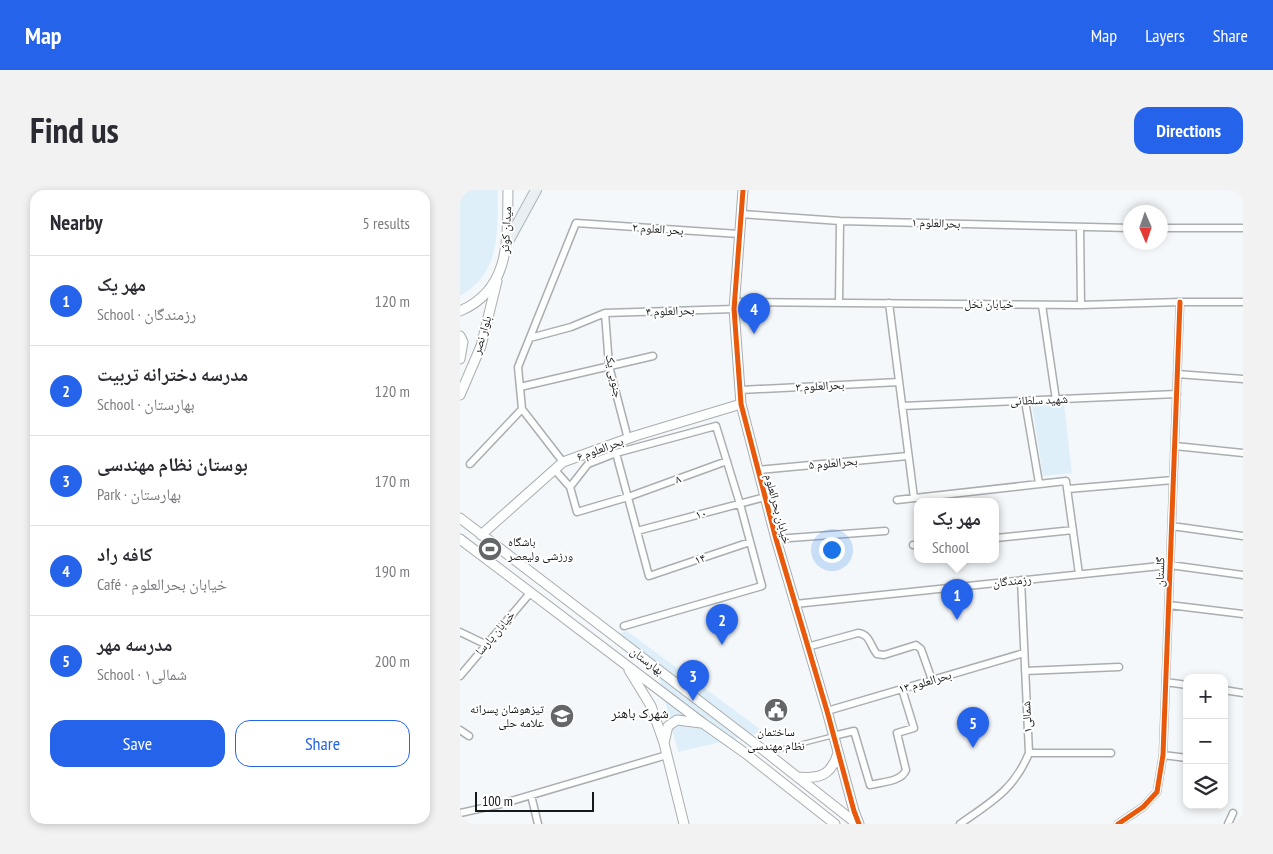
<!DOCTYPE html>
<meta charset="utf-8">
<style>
:root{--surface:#fff;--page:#f2f2f3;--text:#2b2b33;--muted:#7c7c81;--line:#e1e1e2;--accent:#2563eb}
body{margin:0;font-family:"PT Sans Narrow","Noto Naskh Arabic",sans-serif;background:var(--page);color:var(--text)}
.controls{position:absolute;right:15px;bottom:15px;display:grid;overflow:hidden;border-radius:10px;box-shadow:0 2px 8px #0003}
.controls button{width:45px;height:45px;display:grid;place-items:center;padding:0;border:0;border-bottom:1px solid var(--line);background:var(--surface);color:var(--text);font:25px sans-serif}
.compass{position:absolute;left:663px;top:15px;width:45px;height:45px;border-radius:50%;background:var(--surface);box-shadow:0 2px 8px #0003;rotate:178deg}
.scale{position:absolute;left:15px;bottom:12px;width:119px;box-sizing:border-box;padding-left:5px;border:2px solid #16191b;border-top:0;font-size:14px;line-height:18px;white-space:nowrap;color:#16191b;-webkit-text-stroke:4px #fff;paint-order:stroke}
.you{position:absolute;left:371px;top:359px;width:18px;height:18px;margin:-12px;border:4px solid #fff;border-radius:50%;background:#1a73e8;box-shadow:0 0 0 8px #1a73e833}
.badge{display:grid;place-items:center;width:32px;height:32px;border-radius:50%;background:var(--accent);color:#fff;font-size:16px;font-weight:700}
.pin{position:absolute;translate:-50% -41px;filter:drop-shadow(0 1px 2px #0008)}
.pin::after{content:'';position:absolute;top:26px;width:18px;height:15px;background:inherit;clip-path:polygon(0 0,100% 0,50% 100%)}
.popup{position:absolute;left:454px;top:308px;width:85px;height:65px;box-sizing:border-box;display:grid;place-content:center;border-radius:10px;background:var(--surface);filter:drop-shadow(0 1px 4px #0005);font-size:16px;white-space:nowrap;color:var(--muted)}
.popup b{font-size:19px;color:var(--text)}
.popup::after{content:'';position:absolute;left:50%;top:100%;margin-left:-10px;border:10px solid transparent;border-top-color:var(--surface)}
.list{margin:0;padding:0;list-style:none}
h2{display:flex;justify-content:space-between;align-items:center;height:65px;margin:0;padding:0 20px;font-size:21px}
h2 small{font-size:16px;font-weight:400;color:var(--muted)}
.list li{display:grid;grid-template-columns:32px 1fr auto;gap:15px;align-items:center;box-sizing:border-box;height:90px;padding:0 20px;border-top:1px solid var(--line)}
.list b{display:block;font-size:19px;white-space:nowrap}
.list p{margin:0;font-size:16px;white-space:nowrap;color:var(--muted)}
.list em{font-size:16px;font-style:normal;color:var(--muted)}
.actions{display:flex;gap:10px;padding:15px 20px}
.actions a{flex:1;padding:11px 0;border:1px solid var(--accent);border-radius:15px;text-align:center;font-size:18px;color:var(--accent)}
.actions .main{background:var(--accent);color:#fff}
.icon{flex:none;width:28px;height:28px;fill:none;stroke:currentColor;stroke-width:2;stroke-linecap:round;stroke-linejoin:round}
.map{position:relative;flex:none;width:783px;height:634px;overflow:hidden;border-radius:15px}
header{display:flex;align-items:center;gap:30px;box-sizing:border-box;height:70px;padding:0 25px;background:var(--accent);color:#fff}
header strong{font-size:24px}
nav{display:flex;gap:28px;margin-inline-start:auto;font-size:18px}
.intro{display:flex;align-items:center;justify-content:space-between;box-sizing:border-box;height:120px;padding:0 30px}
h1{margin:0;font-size:35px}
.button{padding:12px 22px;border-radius:15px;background:var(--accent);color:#fff;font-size:18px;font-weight:700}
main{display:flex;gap:30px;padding:0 30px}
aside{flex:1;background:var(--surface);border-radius:15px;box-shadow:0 2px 8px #0003}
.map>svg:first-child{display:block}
.green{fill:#dfeffa}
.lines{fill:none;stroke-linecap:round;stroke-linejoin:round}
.service-casing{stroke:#abaeb0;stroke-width:5.5}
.minor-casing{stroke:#abaeb0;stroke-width:9}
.tertiary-casing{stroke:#abaeb0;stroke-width:11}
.secondary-casing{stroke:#abaeb0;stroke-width:11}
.primary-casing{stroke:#a9b4bb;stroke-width:12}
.service{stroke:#fdfefe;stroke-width:3}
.minor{stroke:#fdfefe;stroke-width:6}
.tertiary{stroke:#fdfefe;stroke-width:9}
.secondary{stroke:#fdfefe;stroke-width:9}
.primary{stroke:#e9eff2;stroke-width:10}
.cycleway-casing{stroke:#fff;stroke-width:8}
.cycleway{stroke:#e8590c;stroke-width:5}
.labels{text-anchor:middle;stroke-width:4;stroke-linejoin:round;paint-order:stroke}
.street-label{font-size:12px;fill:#16191b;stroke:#fff}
.poi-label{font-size:12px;fill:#16191b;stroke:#fff;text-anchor:start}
.neighbourhood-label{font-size:14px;fill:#16191b;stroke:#fff}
</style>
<header>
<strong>Map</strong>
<nav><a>Map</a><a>Layers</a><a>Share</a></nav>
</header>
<div class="intro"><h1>Find us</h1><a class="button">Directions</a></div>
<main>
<aside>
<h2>Nearby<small>5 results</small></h2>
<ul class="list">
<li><span class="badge">1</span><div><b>مهر یک</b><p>School · رزمندگان</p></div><em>120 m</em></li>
<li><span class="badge">2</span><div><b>مدرسه دخترانه تربیت</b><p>School · بهارستان</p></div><em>120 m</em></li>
<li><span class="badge">3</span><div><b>بوستان نظام مهندسی</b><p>Park · بهارستان</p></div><em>170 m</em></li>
<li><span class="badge">4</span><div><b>کافه راد</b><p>Café · خیابان بحرالعلوم</p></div><em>190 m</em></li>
<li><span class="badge">5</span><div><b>مدرسه مهر</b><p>School · شمالی۱</p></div><em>200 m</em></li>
</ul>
<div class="actions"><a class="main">Save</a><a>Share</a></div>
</aside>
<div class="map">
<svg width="783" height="634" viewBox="0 0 783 634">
<rect width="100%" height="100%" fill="#f4f8fb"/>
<path class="green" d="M0,0h38c-1,42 4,82 -38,106z
M604,214l8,69 -29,3 -11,-71z
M167,441l137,101 -86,20 -21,-83 -43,-34z"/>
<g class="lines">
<g class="service-casing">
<path id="service" d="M310,562l62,-16"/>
</g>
<g class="minor-casing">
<path id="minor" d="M281,24l99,7 290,7
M620,37l1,78
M700,38h83
M275,112l346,3 99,-3h63
M379,113l1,-82
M429,113l25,195
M582,115l14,95
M145,123l4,53 19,73
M70,148l41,-11 34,-14 129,-4
M717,184l66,5
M60,197l133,-31
M280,200l159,-8
M565,211l14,82
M442,216l275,-12
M62,219l41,53
M715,256l68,7
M156,263l33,123 101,-34
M10,274l52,-55 -4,-42 58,-144 163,11
M95,280l15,17 18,-23 28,-11 100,-27 24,78 22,82 -138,40
M298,280l150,-14
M110,297l7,25 51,-15 99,-36
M608,299l105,-9
M437,310l169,-19 13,93
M712,336l71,10
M177,341l128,-34
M536,348l77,-8
M316,349l109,-8
M453,355h5
M335,414l375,-39 73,10
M709,415l74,9
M0,442l25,12
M347,457l51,-14c12,1 12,13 19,21l7,1 32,-10 5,4 11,31
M565,481l94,-4
M0,486l71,-84
M706,492l21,3
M764,500l19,3
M367,521l197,-58
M0,540l9,6
M373,546l21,-5 16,54c12,-3 31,-3 36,-15l-9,-37 17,-5 -12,-39
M569,563h82
M703,565l24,3
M71,605l7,29
M0,623l41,-9 166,-49
M500,634c31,-22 54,-34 69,-71l-8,-173
M658,634l25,-17 14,-15 6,-37 17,-453
M768,634l5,-11"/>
</g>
<g class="tertiary-casing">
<path id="tertiary" d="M283,0l-9,119 7,95 35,135 51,172 27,100 5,13
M0,328l307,235 90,71
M21,345l82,-73 72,-26 106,-32
M0,349l244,185 41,29 90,71
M169,480l22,36 13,37 20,81
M204,553l4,-17 9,-6 24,3
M337,587c22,2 34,-1 41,-24"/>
</g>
<g class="secondary-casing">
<path id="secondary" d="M0,121c52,-22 47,-74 48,-121
M0,146l3,6 -3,17
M0,205l21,-49 16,-65"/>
</g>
<g class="primary-casing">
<path id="primary" d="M47,53l29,-53"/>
</g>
<use href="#service" class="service"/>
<use href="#minor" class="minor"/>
<use href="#tertiary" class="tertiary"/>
<use href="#secondary" class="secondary"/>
<use href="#primary" class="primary"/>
<g class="cycleway-casing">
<path id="cycleway" d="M283,0l-9,119 7,95 35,135 51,172 27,100 5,13
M658,634l25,-17 14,-15 6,-37 17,-453"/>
</g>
<use href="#cycleway" class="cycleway"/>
</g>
<defs>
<g id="stadium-disc" transform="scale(1.25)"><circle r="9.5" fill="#646769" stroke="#fff"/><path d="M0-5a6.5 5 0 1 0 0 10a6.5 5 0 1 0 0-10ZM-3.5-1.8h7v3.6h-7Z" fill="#fff"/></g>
<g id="civic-disc" transform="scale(1.25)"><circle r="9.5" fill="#646769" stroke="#fff"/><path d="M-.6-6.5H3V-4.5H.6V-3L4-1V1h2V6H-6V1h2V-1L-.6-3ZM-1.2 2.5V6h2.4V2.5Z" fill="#fff"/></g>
<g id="school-disc" transform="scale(1.25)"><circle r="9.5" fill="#646769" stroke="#fff"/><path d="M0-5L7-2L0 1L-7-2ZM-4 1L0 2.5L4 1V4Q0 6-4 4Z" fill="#fff"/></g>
</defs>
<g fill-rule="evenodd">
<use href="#stadium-disc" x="30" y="359"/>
<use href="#civic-disc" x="316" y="520"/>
<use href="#school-disc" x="102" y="526"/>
</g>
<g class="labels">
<g class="street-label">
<text transform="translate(476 33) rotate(2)" y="4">بحرالعلوم ۱</text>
<text transform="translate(198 39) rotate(4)" y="4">بحر العلوم ۲</text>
<text transform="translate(46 40) rotate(-87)" y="4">میدان کوثر</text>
<text x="529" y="118">خیابان نخل</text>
<text transform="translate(210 121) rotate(-2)" y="4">بحرالعلوم ۴</text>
<text transform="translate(22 145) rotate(-73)" y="4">بلوار نصر</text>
<text transform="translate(154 186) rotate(78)" y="4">جنوبی یک</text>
<text transform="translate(360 196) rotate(-3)" y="4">بحرالعلوم ۳</text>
<text transform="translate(579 210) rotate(-2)" y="4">شهید سلطانی</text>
<text transform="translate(140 259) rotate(-20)" y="4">بحرالعلوم ۶</text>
<text transform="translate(373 273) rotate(-5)" y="4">بحرالعلوم ۵</text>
<text transform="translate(218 289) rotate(-20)" y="4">۸</text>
<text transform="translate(318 319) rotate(75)" y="4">خیابان بحرالعلوم</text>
<text transform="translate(241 324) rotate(-15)" y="4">۱۰</text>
<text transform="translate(240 369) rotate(-19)" y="4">۱۴</text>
<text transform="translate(700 382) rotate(-88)" y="4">گلستان</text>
<text transform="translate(552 391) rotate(-6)" y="4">رزمندگان</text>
<text transform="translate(35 443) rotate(-50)" y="4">خیابان پارسا</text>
<text transform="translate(187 471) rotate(37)" y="4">بهارستان</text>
<text transform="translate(465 492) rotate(-16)" y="4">بحرالعلوم ۱۳</text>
<text transform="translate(567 527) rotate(-93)" y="4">شمالی۱</text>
</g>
<g class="poi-label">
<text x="48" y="356">باشگاه<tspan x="48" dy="14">ورزشی ولیعصر</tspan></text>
<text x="84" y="523" text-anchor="end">تیزهوشان پسرانه<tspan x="84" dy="14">علامه حلی</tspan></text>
<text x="316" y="546" text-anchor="middle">ساختمان<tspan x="316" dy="14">نظام مهندسی</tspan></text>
</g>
<g class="neighbourhood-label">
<text x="180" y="528">شهرک باهنر</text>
</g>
</g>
</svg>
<div class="controls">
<button>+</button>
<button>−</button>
<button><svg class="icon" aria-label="layers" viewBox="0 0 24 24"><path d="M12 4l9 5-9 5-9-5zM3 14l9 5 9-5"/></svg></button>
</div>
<svg class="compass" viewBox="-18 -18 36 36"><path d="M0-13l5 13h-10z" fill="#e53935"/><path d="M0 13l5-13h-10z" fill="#7c7c81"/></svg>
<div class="scale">100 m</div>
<div class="you"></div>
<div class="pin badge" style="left:497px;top:430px">1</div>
<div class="popup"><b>مهر یک</b>School</div>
<div class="pin badge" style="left:262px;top:455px">2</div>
<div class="pin badge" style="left:233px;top:511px">3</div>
<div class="pin badge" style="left:294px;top:144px">4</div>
<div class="pin badge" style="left:513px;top:558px">5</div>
</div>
</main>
